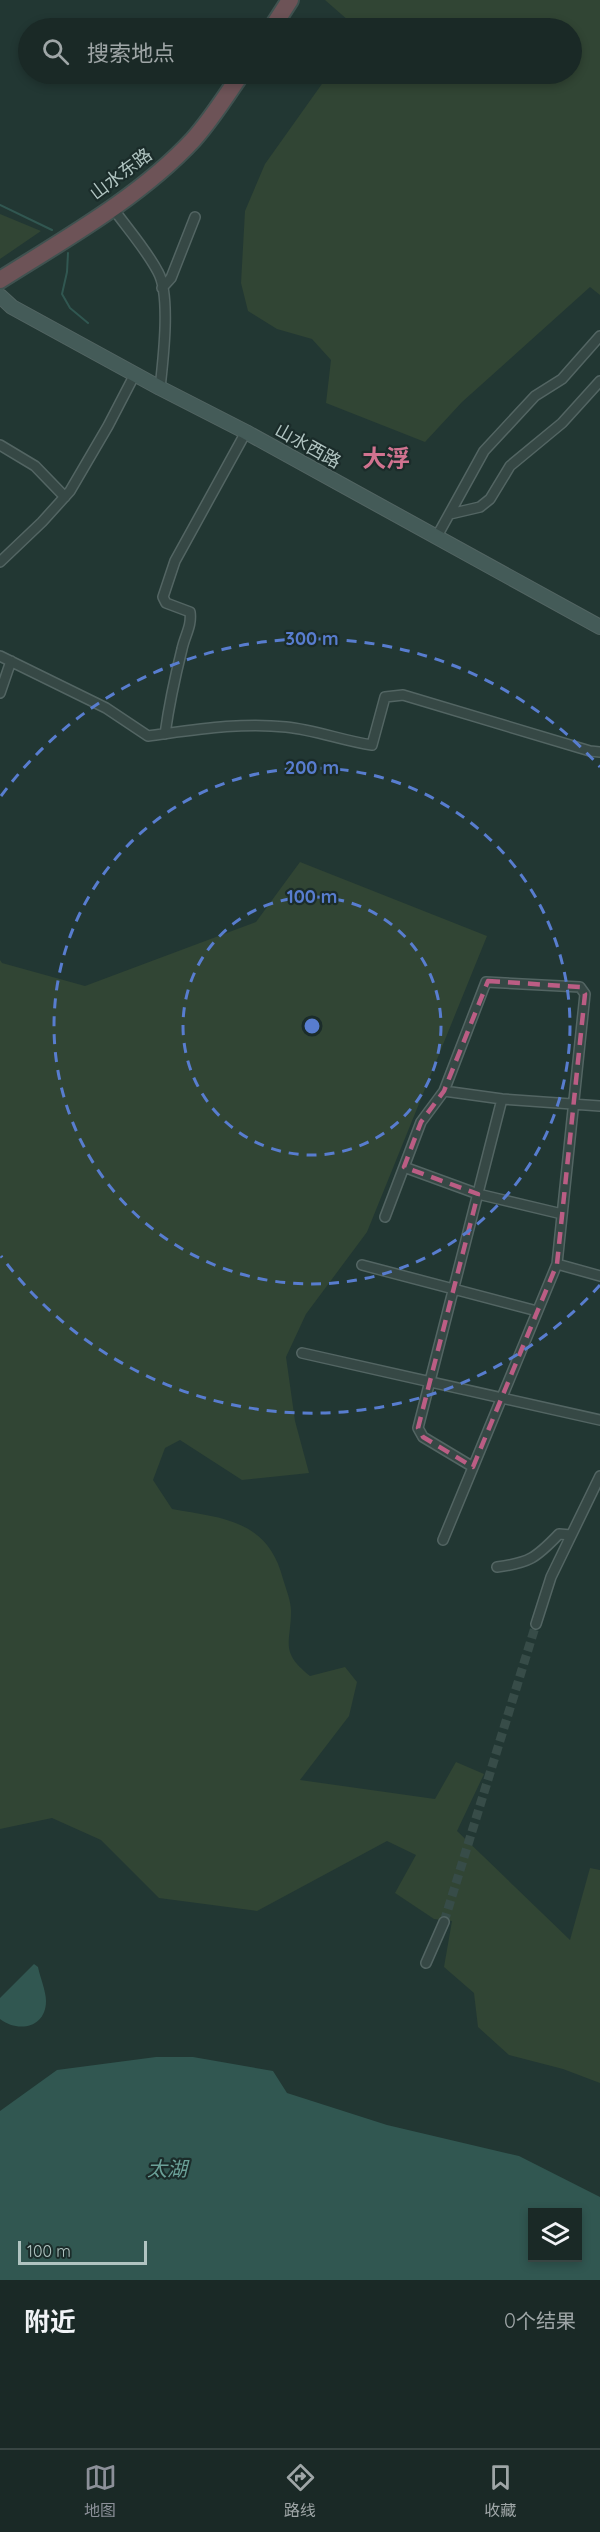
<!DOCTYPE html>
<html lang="zh">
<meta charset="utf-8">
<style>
:root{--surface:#1a2926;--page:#273532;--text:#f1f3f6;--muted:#9fa6a7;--line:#384543;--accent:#8c9099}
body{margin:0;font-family:Quicksand,"Noto Sans SC",sans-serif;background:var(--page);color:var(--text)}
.controls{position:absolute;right:18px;bottom:18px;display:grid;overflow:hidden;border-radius:0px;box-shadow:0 3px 9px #0003}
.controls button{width:54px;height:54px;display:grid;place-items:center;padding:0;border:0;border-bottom:2px solid var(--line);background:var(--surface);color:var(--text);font:30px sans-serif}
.scale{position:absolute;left:18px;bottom:15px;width:129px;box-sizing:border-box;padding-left:6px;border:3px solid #b0c4c1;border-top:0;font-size:16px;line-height:21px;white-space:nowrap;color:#b0c4c1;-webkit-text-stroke:4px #1b2c2a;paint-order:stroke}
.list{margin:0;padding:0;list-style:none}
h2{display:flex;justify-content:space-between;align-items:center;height:78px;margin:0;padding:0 24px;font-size:26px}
h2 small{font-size:20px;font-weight:400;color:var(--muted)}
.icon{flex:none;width:33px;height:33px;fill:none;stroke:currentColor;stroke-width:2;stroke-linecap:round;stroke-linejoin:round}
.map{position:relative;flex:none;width:600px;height:2280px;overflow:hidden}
.search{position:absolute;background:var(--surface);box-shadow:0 3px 9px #0003;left:18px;right:18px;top:18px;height:66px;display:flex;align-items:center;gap:15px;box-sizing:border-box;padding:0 21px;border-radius:33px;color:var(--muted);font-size:22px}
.sheet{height:168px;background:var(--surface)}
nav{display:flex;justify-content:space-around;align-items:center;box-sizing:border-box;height:84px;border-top:2px solid var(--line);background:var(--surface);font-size:16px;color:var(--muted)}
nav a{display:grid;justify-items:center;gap:3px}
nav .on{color:var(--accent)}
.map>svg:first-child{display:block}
.green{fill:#314534}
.water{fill:#315751;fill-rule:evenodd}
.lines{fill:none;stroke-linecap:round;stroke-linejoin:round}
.stream{stroke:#315751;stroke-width:2}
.street-tunnel{stroke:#374c48;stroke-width:9;stroke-dasharray:9 4.5;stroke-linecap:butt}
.street-casing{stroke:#536563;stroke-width:12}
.secondary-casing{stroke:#536563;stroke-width:16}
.highway-casing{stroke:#405250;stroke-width:20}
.street{stroke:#364845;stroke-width:9}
.secondary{stroke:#445b58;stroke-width:14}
.highway{stroke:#6d5357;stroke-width:16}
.marked{fill:none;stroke:#bb5d84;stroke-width:4.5;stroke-dasharray:12 8;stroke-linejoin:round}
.ring{fill:none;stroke:#587dcf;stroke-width:3;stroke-dasharray:10 8}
.labels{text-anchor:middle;stroke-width:4.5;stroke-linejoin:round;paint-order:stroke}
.street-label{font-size:18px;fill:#b0c4c1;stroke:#1b2c2a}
.water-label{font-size:20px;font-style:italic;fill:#6ba198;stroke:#1b2c2a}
.district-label{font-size:24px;font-weight:bold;fill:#d17390;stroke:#1b2c2a}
.centre{fill:#587dcf;stroke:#1b2c2a;stroke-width:3}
.ring-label{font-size:18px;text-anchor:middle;font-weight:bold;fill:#587dcf;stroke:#1b2c2a;stroke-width:4.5;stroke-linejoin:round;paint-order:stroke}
</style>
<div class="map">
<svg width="600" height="2280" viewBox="0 0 600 2280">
<rect width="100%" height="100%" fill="#223733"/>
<path class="green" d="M325,0h275v295l-10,-8 -128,115 -37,40 -99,-39 5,-43 -19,-21 -35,-10 -29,-18 -7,-28 4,-72 20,-47 64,-90h243v-46h-215z
M0,214l41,17 -41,28z
M300,862l187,74 -120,296 -61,82 -20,43 9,64 14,52 -67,7 -62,-40 -15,8 -12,32 19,29c51,9 96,11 111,70 3,10 8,22 8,32 0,33 -12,40 19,65l35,-9 12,15 -8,34 -49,64 135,19 21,-37 28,12 -27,57 113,109 20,-72 10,2v213l-37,-14 -54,-14 -31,-28 -4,-34 -30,-26 8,-46 -18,-2 -39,-26 21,-38 -29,-14 -130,70 -98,-13 -58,-58 -49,-22 -52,11v-869l2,3 83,23 171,-64z"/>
<path class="water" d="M34,1964l4,3c2,10 8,24 8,34 0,27 -28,32 -46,18v-21z
M156,2057h37l80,14 14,22 100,32 132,31 81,41v83h-600v-169l57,-41zM532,2212h46v46h-46z"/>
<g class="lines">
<path class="stream" d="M0,205l52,25
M68,253l-1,19 -5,22 8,14 18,15"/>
<path class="street-tunnel" d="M444,1922l92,-298"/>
<g class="street-casing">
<path id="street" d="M112,207c15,21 34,42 46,65 13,23 5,89 2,116
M162,288l9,-10 24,-61
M0,445l35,21 30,31
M450,514l30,-7 10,-8 20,-33 52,-43 38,-42
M436,538l48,-87 51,-55 27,-17 38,-43
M0,562l42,-40 28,-31 38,-65 27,-52
M0,656l106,52 42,28c46,-6 92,-14 138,-9 30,3 57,14 86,18l13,-48 18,-2 187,56 10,1
M0,693l11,-32
M165,734c4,-29 10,-57 17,-85 3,-14 10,-23 8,-37l-24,-9 -3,-6 12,-36 71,-129
M444,1091l58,8 98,7
M404,1167l74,27 84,20
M385,1217l36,-95 23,-31 42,-109 94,5 5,7 -28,270 -114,276
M557,1264l43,12
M362,1265l175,46
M302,1353l298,67
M473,1467l-50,-30 -5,-9 84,-329
M497,1567c32,-4 39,-9 62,-33l12,1
M536,1624l15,-47 49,-101
M426,1963l18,-41"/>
</g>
<g class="secondary-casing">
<path id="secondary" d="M0,296l12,11 148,81 86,44 354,195"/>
</g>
<g class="highway-casing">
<path id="highway" d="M272,28l18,-28
M0,280c65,-41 140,-83 193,-140 18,-20 33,-44 48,-66"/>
</g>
<use href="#street" class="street"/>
<use href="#secondary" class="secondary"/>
<use href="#highway" class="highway"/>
</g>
<path class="marked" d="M488,981l92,6 5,7 -28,270 -84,203 -50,-30 -5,-9 60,-234 -74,-27 17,-45 23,-31z"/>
<g class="ring">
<circle cx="312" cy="1026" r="129"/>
<circle cx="312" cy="1026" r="258"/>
<path d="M600 1285A387 387 0 0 1 1 1256M1 796A387 387 0 0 1 600 767"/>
</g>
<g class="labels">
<g class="street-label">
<text transform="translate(121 174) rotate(-37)" y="6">山水东路</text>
<text transform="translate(308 446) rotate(29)" y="6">山水西路</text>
</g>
<g class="water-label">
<text x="167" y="2176">太湖</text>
</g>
<g class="district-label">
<text x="386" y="467">大浮</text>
</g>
</g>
<circle cx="312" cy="1026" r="9" class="centre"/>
<g class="ring-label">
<text x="312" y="645">300 m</text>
<text x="312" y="774">200 m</text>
<text x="312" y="903">100 m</text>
</g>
</svg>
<div class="controls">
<button><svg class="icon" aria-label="layers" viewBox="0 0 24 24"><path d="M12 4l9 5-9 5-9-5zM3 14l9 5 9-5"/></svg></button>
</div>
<div class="scale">100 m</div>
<div class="search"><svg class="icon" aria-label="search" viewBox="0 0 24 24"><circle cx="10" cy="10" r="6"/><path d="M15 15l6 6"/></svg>搜索地点</div>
</div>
<section class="sheet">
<h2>附近<small>0个结果</small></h2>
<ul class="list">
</ul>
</section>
<nav>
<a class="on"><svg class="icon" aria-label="map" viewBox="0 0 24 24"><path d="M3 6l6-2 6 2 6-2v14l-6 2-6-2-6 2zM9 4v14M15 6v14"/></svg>地图</a>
<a><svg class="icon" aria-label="directions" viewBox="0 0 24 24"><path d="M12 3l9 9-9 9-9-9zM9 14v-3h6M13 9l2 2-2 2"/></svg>路线</a>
<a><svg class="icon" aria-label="saved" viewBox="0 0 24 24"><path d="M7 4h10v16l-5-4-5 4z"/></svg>收藏</a>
</nav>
